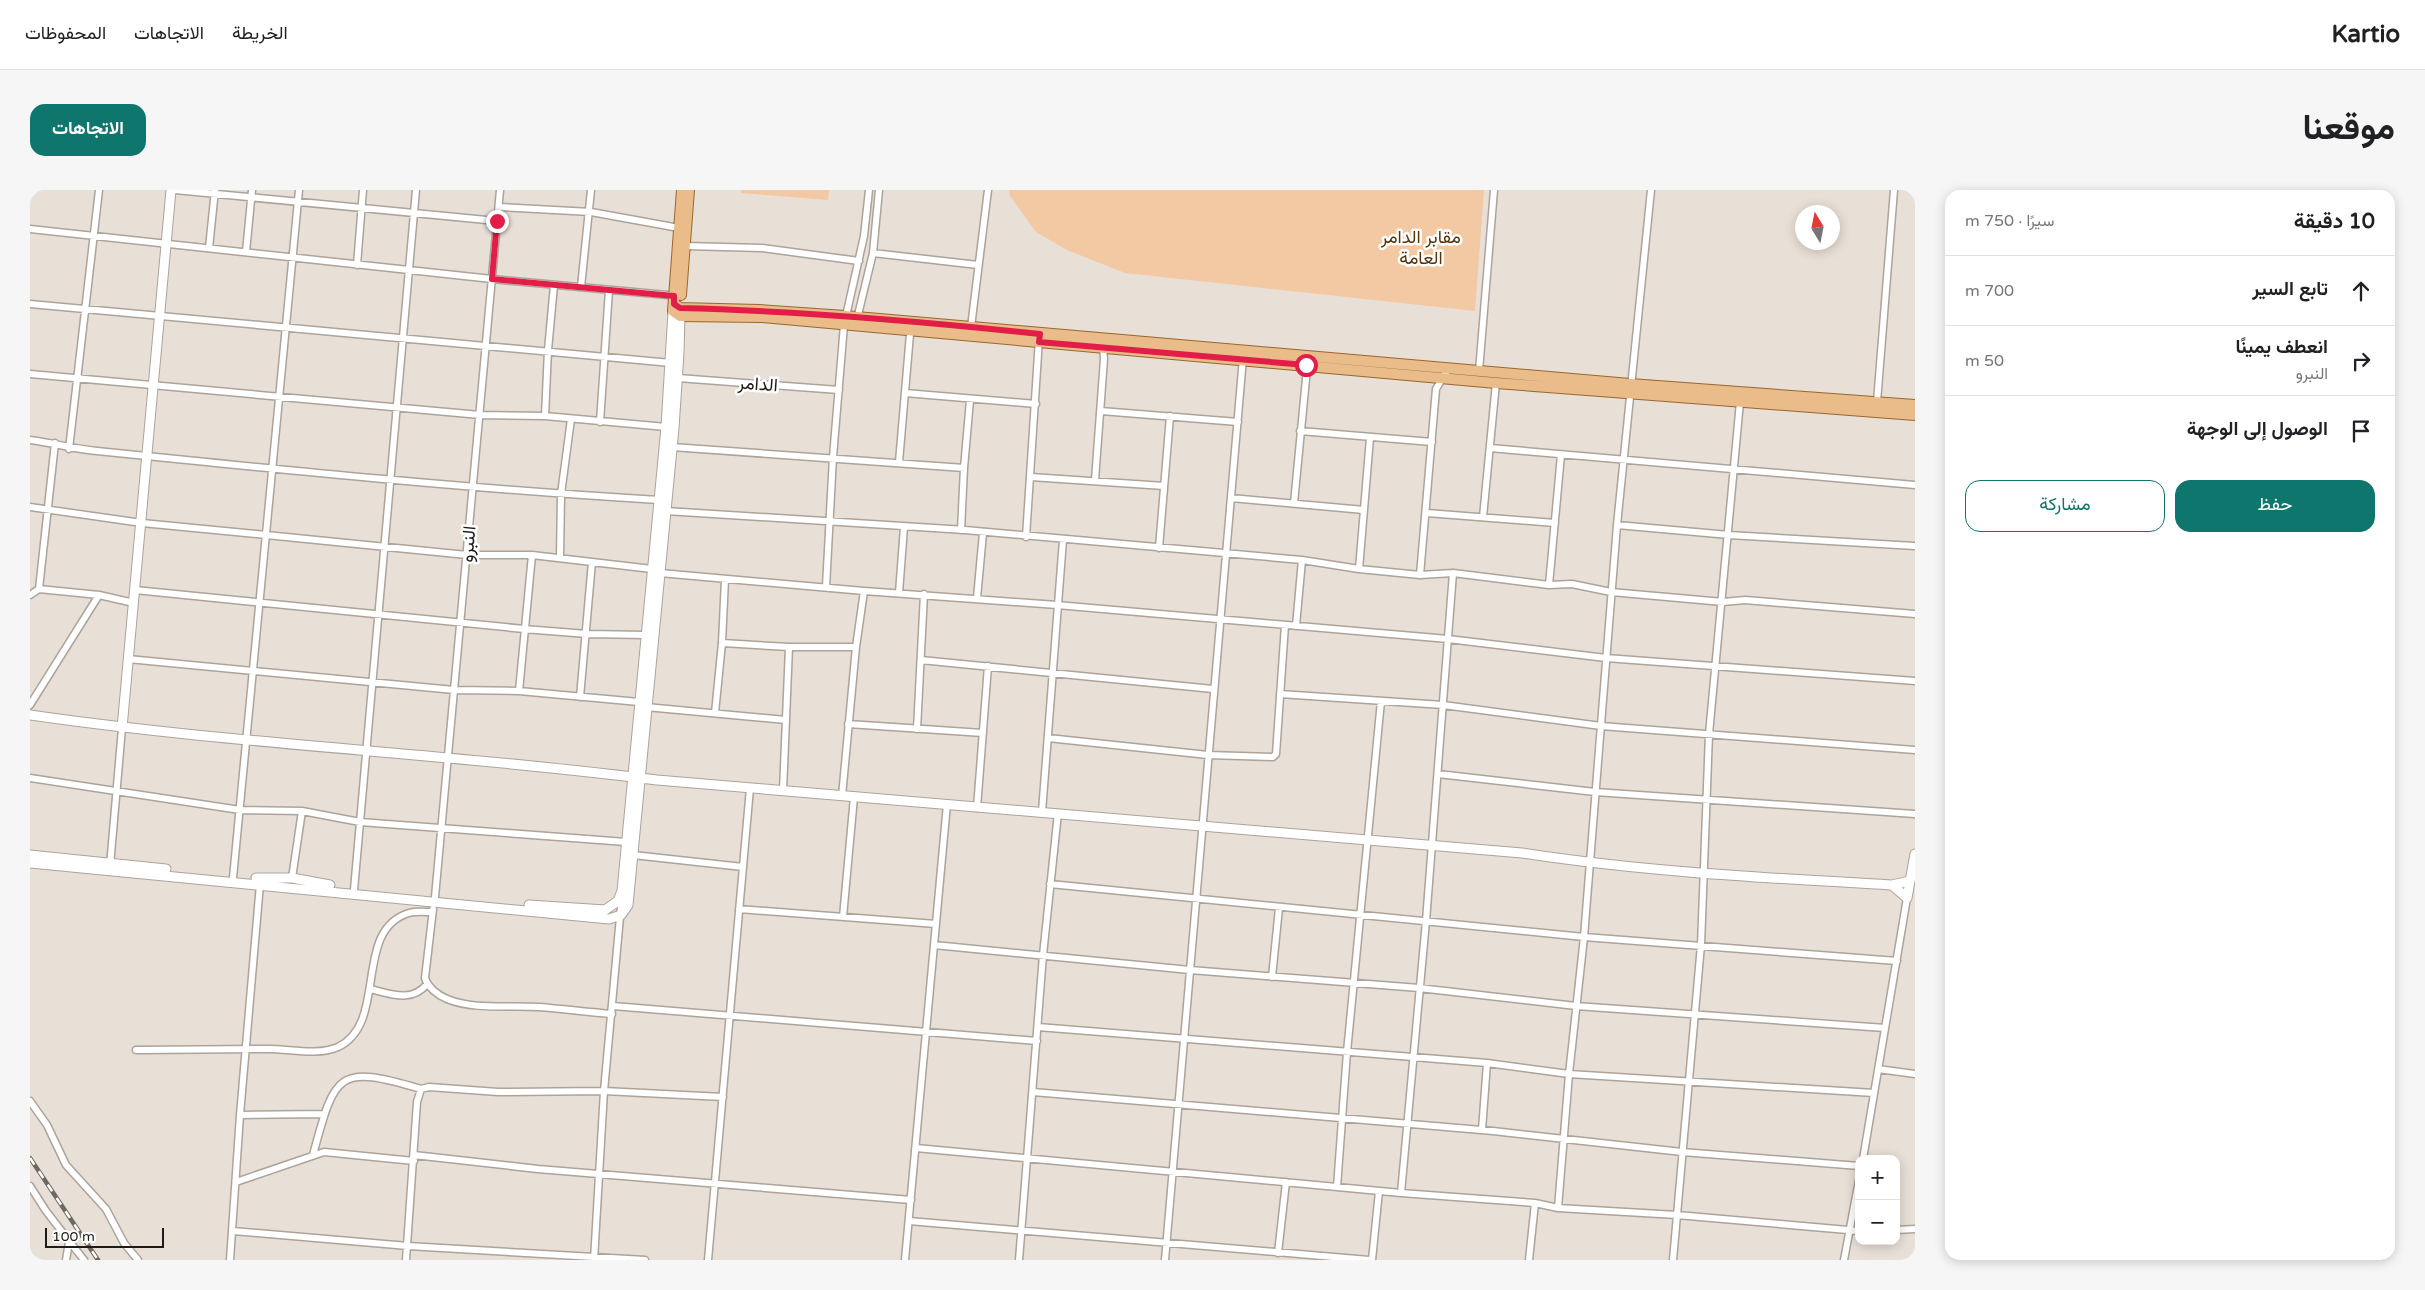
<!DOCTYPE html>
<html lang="ar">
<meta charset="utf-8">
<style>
:root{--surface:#fff;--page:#f6f6f6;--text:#202124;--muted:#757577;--line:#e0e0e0;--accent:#0f766e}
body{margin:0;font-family:"Varela Round",Vazirmatn,sans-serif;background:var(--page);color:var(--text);direction:rtl}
.controls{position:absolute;right:15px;bottom:15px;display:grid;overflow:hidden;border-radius:10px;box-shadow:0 2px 12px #0003}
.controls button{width:45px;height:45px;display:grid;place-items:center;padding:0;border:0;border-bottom:1px solid var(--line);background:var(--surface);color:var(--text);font:25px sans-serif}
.compass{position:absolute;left:1765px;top:15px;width:45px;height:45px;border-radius:50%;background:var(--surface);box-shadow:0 2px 12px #0003;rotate:350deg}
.scale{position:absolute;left:15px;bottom:12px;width:119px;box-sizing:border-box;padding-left:5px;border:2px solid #1d1a17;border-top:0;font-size:14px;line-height:18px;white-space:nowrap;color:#1d1a17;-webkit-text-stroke:4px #fff;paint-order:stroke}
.stop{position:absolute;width:15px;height:15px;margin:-11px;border:4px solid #e11d48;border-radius:50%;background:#fff}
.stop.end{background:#e11d48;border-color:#fff;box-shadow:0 1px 5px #0008}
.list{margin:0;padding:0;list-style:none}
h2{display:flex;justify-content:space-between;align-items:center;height:65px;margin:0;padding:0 20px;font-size:21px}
h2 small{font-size:16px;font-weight:400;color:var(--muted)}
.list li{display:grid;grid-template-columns:32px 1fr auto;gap:15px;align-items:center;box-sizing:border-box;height:70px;padding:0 20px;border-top:1px solid var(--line)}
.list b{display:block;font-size:19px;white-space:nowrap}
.list p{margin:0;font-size:16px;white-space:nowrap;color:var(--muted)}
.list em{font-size:16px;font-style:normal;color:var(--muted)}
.actions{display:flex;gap:10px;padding:15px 20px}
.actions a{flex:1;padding:11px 0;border:1px solid var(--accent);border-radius:15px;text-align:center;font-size:18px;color:var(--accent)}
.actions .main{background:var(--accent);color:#fff}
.icon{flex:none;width:28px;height:28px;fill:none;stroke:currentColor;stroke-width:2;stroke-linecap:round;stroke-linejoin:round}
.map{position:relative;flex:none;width:1885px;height:1070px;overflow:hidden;direction:ltr;border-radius:15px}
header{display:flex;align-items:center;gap:30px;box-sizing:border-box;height:70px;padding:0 25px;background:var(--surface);border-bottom:1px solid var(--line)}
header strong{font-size:24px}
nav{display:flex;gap:28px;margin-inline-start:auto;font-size:18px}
.intro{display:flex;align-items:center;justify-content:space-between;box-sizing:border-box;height:120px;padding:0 30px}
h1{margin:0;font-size:35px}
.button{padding:12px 22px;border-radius:15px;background:var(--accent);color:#fff;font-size:18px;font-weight:700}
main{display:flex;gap:30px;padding:0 30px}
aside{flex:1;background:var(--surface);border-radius:15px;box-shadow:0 2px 12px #0003}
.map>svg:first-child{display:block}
.green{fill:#f2c9a3}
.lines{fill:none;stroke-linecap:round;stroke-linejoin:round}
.street-casing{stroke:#aca39b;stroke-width:9}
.secondary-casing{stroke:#aca39b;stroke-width:11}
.primary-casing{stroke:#99662f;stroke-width:12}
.street{stroke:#fff;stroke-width:6}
.secondary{stroke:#fff;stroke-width:9}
.primary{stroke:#eabc8a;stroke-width:10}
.rail-casing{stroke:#6e6863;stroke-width:4.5}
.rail{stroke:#fff;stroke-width:2.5;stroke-dasharray:8;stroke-linecap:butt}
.route{stroke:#e11d48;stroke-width:6}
.labels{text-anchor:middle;stroke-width:5;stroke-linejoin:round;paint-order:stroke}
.park-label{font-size:18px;fill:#573308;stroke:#fff}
.street-label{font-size:18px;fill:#1d1a17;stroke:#fff}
</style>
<header>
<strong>Kartio</strong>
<nav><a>الخريطة</a><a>الاتجاهات</a><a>المحفوظات</a></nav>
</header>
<div class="intro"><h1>موقعنا</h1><a class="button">الاتجاهات</a></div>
<main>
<aside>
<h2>10 دقيقة<small>سيرًا · 750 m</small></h2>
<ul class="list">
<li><svg class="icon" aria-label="ahead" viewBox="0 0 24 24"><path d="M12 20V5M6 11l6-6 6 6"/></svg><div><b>تابع السير</b></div><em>700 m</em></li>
<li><svg class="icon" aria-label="right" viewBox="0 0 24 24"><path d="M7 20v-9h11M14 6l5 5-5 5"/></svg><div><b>انعطف يمينًا</b><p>النبرو</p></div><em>50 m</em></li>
<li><svg class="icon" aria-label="arrive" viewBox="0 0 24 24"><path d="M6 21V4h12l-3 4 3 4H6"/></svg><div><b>الوصول إلى الوجهة</b></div></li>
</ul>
<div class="actions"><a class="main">حفظ</a><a>مشاركة</a></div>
</aside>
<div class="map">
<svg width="1885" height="1070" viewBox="0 0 1885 1070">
<rect width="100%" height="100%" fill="#e8dfd6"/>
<path class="green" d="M711,0h88l-1,10 -87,-7z
M979,0h475l-9,121 -350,-38 -58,-23 -31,-18 -26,-36z"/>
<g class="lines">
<g class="street-casing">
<path id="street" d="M145,0l322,31
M469,17l92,5 88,16
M0,39l462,50 186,17
M655,56l77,2 97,13
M179,58l6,-58
M216,62l6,-62
M843,63l105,12
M327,75l6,-75
M551,97l10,-97
M0,114l641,59
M827,129l16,-66 6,-63
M941,137l17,-137
M1449,181l15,-181
M0,184l450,41 65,1 121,11
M648,188l161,12
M875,203l131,11
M1847,212l17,-212
M1071,221l137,11
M515,226l3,-66 6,-65
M570,232l9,-132
M1270,241l132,11
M0,250c23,3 44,9 67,11 187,19 374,38 562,49
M642,257l292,21 6,-68
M1460,258l425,37
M39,259l30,-259
M869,272l11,-128 -3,-4
M1001,287l133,9
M1065,290l9,-121 -1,-12
M1201,308l133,12
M1264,313l12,-124v-14
M0,317l112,16 124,12 201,20h65l120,14
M636,321l299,19 337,30 57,9 61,6 33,-2 96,12 23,-1 39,8 112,10 22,-2 170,14
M1397,323l128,10
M1453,327l13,-134
M1587,335l112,10 186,11
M931,340l3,-62
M996,347l13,-198
M1129,358l11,-132
M530,368l1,-64 10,-75
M1329,379l11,-131
M630,383l204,18 193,14 391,34 158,19 309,23
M1390,385l16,-186 12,-20
M1519,395l12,-130
M796,397l7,-130 11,-132 20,-89 5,-46
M9,399l16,-146
M105,400l389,39 63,5 59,1
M869,403l5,-66
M0,405l9,-6 60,6 35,8
M947,408l6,-65
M1266,436l6,-66
M692,453l67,4h67
M98,469l326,31 65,1 120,11
M891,470l292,29
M489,501l13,-136
M1250,504l163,11 158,21 314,24
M550,507l12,-135
M0,515l69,-110
M616,517l140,13
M685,523l7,-70 3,-64
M818,534l135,9
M887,539l7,-135
M1018,548l160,17 65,2 3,-3 9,-129
M1408,584l157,18 320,22
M0,588l210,32 62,1 58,11 266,20
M753,601l6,-144
M812,606l14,-149 8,-56
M947,618l11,-142
M1012,622l21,-272
M603,665l110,12
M80,676l12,-138
M203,688l66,-688
M262,688l10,-67
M1020,694l534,53 313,24
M324,700l62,-700
M405,707l65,-707
M403,719l-8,69c3,9 12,17 22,21 27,11 62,6 92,8 24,2 49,5 73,7
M709,719l197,15
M813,727l11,-120
M904,755l13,-141
M1242,787l7,-69
M340,799c21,5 42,14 57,-5
M583,816l424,35
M1008,837l449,36 82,11 305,19
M106,860c44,0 89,-1 133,-1 22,0 48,7 69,-2 51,-24 14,-117 71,-134 7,-2 16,-1 23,-1
M1848,879l37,5
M1003,902l460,39 189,21 177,14
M0,911l17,24 19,40 40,44 18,34 14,17
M210,925l84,-1
M1452,940l5,-67
M886,958l485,45 134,10 23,5 119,7 182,16
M283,965c22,-82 24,-91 108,-66
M384,965l124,14 373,31
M1833,969l44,-261
M206,992l88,-30 90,9
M0,996l16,25 38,49
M1307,997l10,-135 34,-351
M1371,1003l25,-272 27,-348
M1528,1018l11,-134 15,-137 33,-412 34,-335
M879,1031l460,39
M1866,1040l19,-1
M203,1041l175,15 237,14
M1248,1063l8,-71
M36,1070l3,-18
M200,1070l10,-145 20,-231
M376,1070l11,-158 4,-13 8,-2 69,5 106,-1 119,6
M564,1070l10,-169 18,-196
M678,1070l42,-472
M875,1070l29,-315 256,25 229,18 157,18 309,22
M989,1070l24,-305 15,-142
M1135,1070l78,-902
M1342,1070l7,-69
M1499,1070l6,-57
M1643,1070l28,-315 8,-211 31,-332
M1814,1070l15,-80"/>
</g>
<g class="secondary-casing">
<path id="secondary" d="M0,525c208,30 418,38 627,65l865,73c123,19 246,25 370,32l18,-4
M92,538l49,-538
M0,665l136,14
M0,673l579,56 12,-4 7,-10 46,-477 5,-75 1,-37
M226,688h36l38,7
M1862,695l15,13 8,-44
M499,715l76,5 13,-9 4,-10 44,-464 7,-116"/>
</g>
<g class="primary-casing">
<path id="primary" d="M652,0l-9,121 7,5 81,1 735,66 419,32
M651,105l8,-105
M644,114l6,4 79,2 86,6 785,68 285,21"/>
</g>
<use href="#street" class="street"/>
<use href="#secondary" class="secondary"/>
<use href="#primary" class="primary"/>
<g class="rail-casing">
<path id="rail" d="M0,968l68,102"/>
</g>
<use href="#rail" class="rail"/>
</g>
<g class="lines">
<path class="route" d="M467,31l-5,58 182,17v8l6,4c120,3 240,13 360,26l-1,8 267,23"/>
</g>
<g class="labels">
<g class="park-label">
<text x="1391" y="53">مقابر الدامر<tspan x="1391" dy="21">العامة</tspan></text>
</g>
<g class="street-label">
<text transform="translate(728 194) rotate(4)" y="6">الدامر</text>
<text transform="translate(438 354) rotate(-85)" y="6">النبرو</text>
</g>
</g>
</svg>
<div class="controls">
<button>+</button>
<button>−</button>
</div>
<svg class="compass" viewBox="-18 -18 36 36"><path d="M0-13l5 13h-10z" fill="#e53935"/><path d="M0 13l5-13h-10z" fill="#757577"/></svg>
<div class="scale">100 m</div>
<div class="stop" style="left:1276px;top:175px"></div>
<div class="stop end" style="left:467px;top:31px"></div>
</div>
</main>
